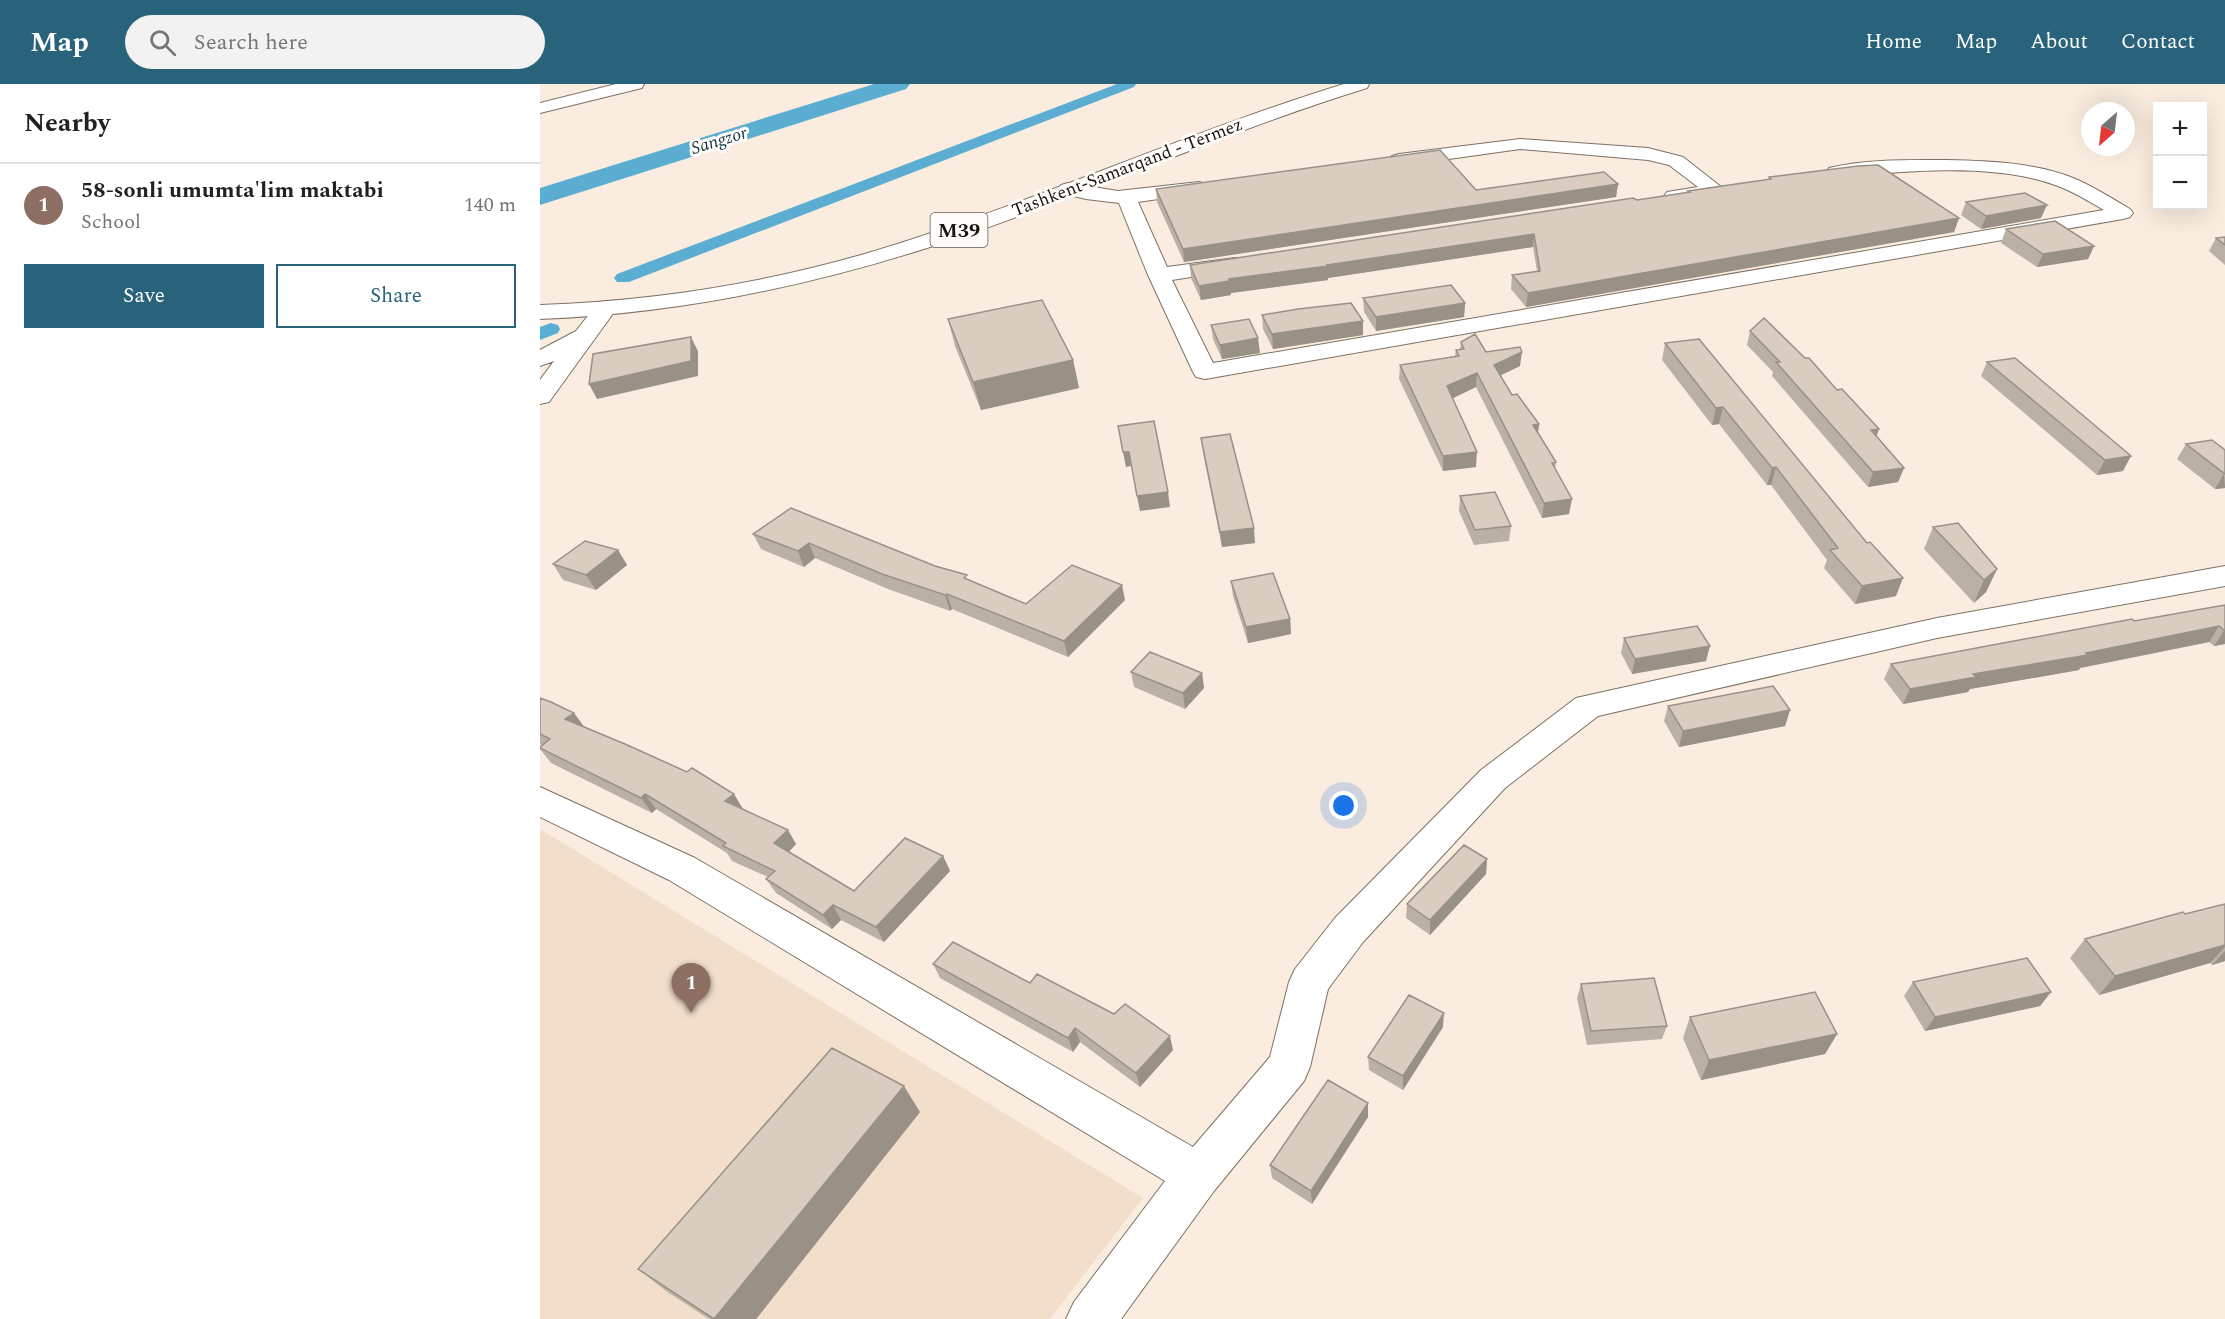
<!DOCTYPE html>
<meta charset="utf-8">
<style>
:root{--surface:#fff;--page:#f2f2f2;--text:#202124;--muted:#757577;--line:#e0e0e0;--accent:#28637b}
body{margin:0;font-family:Spectral,serif;background:var(--page);color:var(--text)}
.controls{position:absolute;right:18px;top:18px;display:grid;overflow:hidden;border-radius:0px;box-shadow:0 6px 24px #0002}
.controls button{width:54px;height:54px;display:grid;place-items:center;padding:0;border:0;border-bottom:2px solid var(--line);background:var(--surface);color:var(--text);font:30px sans-serif}
.compass{position:absolute;left:1541px;top:18px;width:54px;height:54px;border-radius:50%;background:var(--surface);box-shadow:0 6px 24px #0002;rotate:208deg}
.you{position:absolute;left:804px;top:722px;width:21px;height:21px;margin:-15px;border:4px solid #fff;border-radius:50%;background:#1a73e8;box-shadow:0 0 0 9px #1a73e833}
.badge{display:grid;place-items:center;width:39px;height:39px;border-radius:50%;background:var(--accent);color:#fff;font-size:20px;font-weight:700}
.pin{position:absolute;translate:-50% -50px;filter:drop-shadow(0 2px 3px #0008)}
.pin::after{content:'';position:absolute;top:32px;width:21px;height:18px;background:inherit;clip-path:polygon(0 0,100% 0,50% 100%)}
.list{margin:0;padding:0;list-style:none}
h2{display:flex;justify-content:space-between;align-items:center;height:78px;margin:0;padding:0 24px;font-size:26px}
h2 small{font-size:20px;font-weight:400;color:var(--muted)}
.list li{display:grid;grid-template-columns:39px 1fr auto;gap:18px;align-items:center;box-sizing:border-box;height:84px;padding:0 24px;border-top:2px solid var(--line)}
.list b{display:block;font-size:22px;white-space:nowrap}
.list p{margin:0;font-size:20px;white-space:nowrap;color:var(--muted)}
.list em{font-size:20px;font-style:normal;color:var(--muted)}
.actions{display:flex;gap:12px;padding:18px 24px}
.actions a{flex:1;padding:14px 0;border:2px solid var(--accent);border-radius:0px;text-align:center;font-size:21px;color:var(--accent)}
.actions .main{background:var(--accent);color:#fff}
.icon{flex:none;width:33px;height:33px;fill:none;stroke:currentColor;stroke-width:2;stroke-linecap:round;stroke-linejoin:round}
.map{position:relative;flex:none;width:1685px;height:1235px;overflow:hidden}
header{display:flex;align-items:center;gap:36px;box-sizing:border-box;height:84px;padding:0 30px;background:var(--accent);color:#fff}
header strong{font-size:28px}
nav{display:flex;gap:33px;margin-inline-start:auto;font-size:21px}
.search{width:420px;height:54px;background:var(--page);display:flex;align-items:center;gap:15px;box-sizing:border-box;padding:0 21px;border-radius:33px;color:var(--muted);font-size:22px}
main{display:flex}
aside{flex:1;background:var(--surface)}
.map>svg:first-child{display:block}
.built{fill:#f2dfcb}
.lines{fill:none;stroke-linecap:round;stroke-linejoin:round}
.canal{fill:#5baed2;fill-rule:evenodd}
.river{fill:#5baed2;fill-rule:evenodd}
.minor-casing{stroke:#7d7165;stroke-width:2}
.highway-casing{stroke:#7d7165;stroke-width:2}
.minor{fill:#fff;fill-rule:evenodd}
.highway{fill:#fff;fill-rule:evenodd}
.wall{fill:#bbb0a4}
.shaded-wall{fill:#999086}
.building{fill:#dacdbf;stroke:#999086;stroke-width:1.5}
.labels{text-anchor:middle;stroke-width:6;stroke-linejoin:round;paint-order:stroke}
.far-water-label{font-size:18px;font-style:italic;fill:#0b3242;stroke:#fffcf9}
.far-street-label{font-size:18px;fill:#18140f;stroke:#fffcf9}
.shield{fill:#fffcf9;stroke:#5d5a55;stroke-width:1.5}
.shield-label{font-size:20px;font-weight:bold;fill:#18140f}
</style>
<header>
<strong>Map</strong>
<div class="search"><svg class="icon" aria-label="search" viewBox="0 0 24 24"><circle cx="10" cy="10" r="6"/><path d="M15 15l6 6"/></svg>Search here</div>
<nav><a>Home</a><a>Map</a><a>About</a><a>Contact</a></nav>
</header>
<main>
<aside>
<h2>Nearby<small></small></h2>
<ul class="list">
<li><span class="badge" style="background:#8d6e63">1</span><div><b>58-sonli umumta'lim maktabi</b><p>School</p></div><em>140 m</em></li>
</ul>
<div class="actions"><a class="main">Save</a><a>Share</a></div>
</aside>
<div class="map">
<svg width="1685" height="1235" viewBox="0 0 1685 1235">
<rect width="100%" height="100%" fill="#faeddf"/>
<path class="built" d="M0,745l603,369 -93,121h-510z"/>
<g class="lines">
<path class="canal" d="M577,0h19l-2,3 -505,195h-12l-3,-4 3,-4z
M11,239l7,2 2,4 -2,4 -18,7v-13z"/>
<path class="river" d="M334,0h36l-4,5 -366,116v-17z"/>
<g class="minor-casing">
<path id="minor" d="M76,0h28l-2,4 -102,25v-10z
M980,55l128,9 35,9 42,33 -3,4c-16,4 -39,10 -55,6l-3,-4 3,-4 31,-5 -29,-22 -21,-5 -128,-11 -121,17 -7,-2 -2,-4 2,-4 7,-2z
M1406,76c42,1 87,2 127,18 20,8 38,20 57,31l3,4 -3,4 -7,2 -918,160 -9,-2 -3,-5 -45,-97 -29,-72 -33,-4 -25,-6 -3,-4 3,-4 7,-2 50,8 81,-9 7,2 3,4 -3,4 -68,10 29,65 68,-9 8,1 3,5 -3,5 -8,1 -63,10 41,83 891,-153c-16,-9 -31,-19 -49,-25 -63,-23 -154,-14 -219,-7l-7,-2 -2,-4 2,-4c37,-9 79,-8 117,-8z
M66,217l8,2 3,5 -68,94 -9,2v-24l14,-19 -14,5v-16l36,-19 22,-28z
M1685,482v20l-288,52 -339,78 -93,72 -142,154 -35,47 -18,78 -6,14 -90,110 -93,128h-55l8,-17 91,-121 -496,-301 -129,-63v-30l155,71 498,289 77,-90 19,-75 6,-13 40,-51 146,-148 95,-72 361,-80z"/>
</g>
<g class="highway-casing">
<path id="highway" d="M804,0h25l-2,4c-149,46 -291,112 -440,160 -126,40 -254,66 -387,71v-14c109,-4 216,-20 321,-50 164,-48 320,-121 483,-171z"/>
</g>
<use href="#minor" class="minor"/>
<use href="#highway" class="highway"/>
</g>
<path class="wall" d="M1229,93l190,41 -5,14 -428,75 -15,-18 1,-14 25,-4 -4,-24 -205,31v2l-97,13v2l-30,5 -10,-22 -1,-13 498,-72v-2l81,-12z
M1078,100l-2,13 -432,65 -27,-60 -1,-13 320,1z
M1426,118l75,16 -60,11 -20,-14z
M1466,145l88,17 -6,13 -51,8 -36,-24z
M1685,153v28l-16,-14 7,-13z
M823,214l102,5 -1,14 -88,14 -12,-19z
M722,231l101,20 -90,14 -10,-20z
M408,235l125,41 6,28 -98,22 -26,-64z
M671,241l49,28 -38,6 -9,-20z
M1210,247l126,105 28,32 -6,14 -30,5 -96,-111 1,-4 -26,-27z
M921,258l59,24 -20,10 12,19 27,29 -1,9 18,29 -1,8 14,44 -27,4 -66,-131 -23,11 23,69 -33,4 -44,-92 1,-14 55,-9 1,-6 4,-1z
M1125,259l231,253 -41,8 -31,-36 3,-8 -56,-75h-4l-48,-61 -7,1 -50,-65z
M1447,278l136,109 -26,4 -116,-99z
M661,354l54,105 -33,4 -19,-94z
M1646,360l39,6v38l-10,1 -38,-30z
M920,412l51,30 -2,15 -35,4 -15,-34z
M251,424l235,96 99,-4 -57,57 -116,-48 -2,2 -62,-22 -73,-31 -11,9 -43,-18 -8,-15z
M1393,443l64,42 -11,23 -12,11 -50,-54z
M78,466l9,15 -31,25 -33,-10 -10,-16z
M691,497l59,38 1,15 -43,9 -15,-47z
M1685,521v39l-11,2 -5,-4 -129,26 -1,2 -109,19 -2,3 -65,12 -19,-25 7,-15z
M1084,554l82,23 -74,13 -11,-21z
M591,588l71,1 2,15 -19,21 -51,-22z
M0,614l34,15 10,14 159,82 53,35 -7,8 65,39 89,-35 7,15 -66,71 -43,-22 -9,9 -56,-36 -10,-14 2,-2 -36,-16 -5,-8 -71,-44 -4,4 -101,-50 -11,-14v-2l2,-2 -2,-1z
M1128,622l122,4 -5,16 -106,21 -15,-26z
M947,775l-1,15 -56,61 -24,-17 1,-14z
M1685,820v57l-13,4 -2,-2 -111,32 -29,-37 15,-19z
M393,880l97,19 143,67 -33,37 -60,-45 -7,10 -133,-74z
M1373,898l138,10 -11,14 -115,25 -21,-35z
M1041,900l86,42 -5,13 -75,6 -10,-47z
M1150,933l147,17 -12,20 -124,26 -18,-42z
M903,943l-40,63 -34,-20 -1,-13z
M380,1028l-164,207h-47l-43,-28 -28,-22z
M828,1033l-56,87 -40,-26 -2,-13z"/>
<path class="shaded-wall" d="M1078,100l-2,13 -432,65 -1,-13z
M1507,121l-6,13 -60,11 5,-13z
M1419,134l-5,14 -428,75 2,-14z
M994,150l-1,13 -205,31v2l-97,13v2l-30,5 -2,-14 30,-7z
M1554,162l-6,13 -51,8 6,-13z
M925,219l-1,14 -88,14v-14z
M823,237v14l-90,14 -1,-15z
M151,253l7,14v25l-101,23 -8,-15z
M718,254l2,15 -38,6 -2,-14z
M982,268l-2,14 -28,13 2,-14z
M533,276l6,28 -98,22 -8,-28z
M937,289l-1,14 -29,14v-15z
M1183,323l-4,17 -7,1 4,-17z
M999,340l-2,15 -4,-14z
M1339,345l-5,15 -3,-14z
M583,368h6l2,14 -5,1z
M937,368l-1,15 -33,4v-15z
M1591,372l-8,15 -26,4 8,-15z
M1236,383l-5,18h-4l5,-17z
M1364,384l-6,14 -30,5 5,-15z
M1684,390l1,14 -10,1z
M628,408l2,15 -30,4 -3,-15z
M1032,415l-3,15 -27,4 2,-15z
M714,444l1,15 -33,4 -2,-15z
M269,459l6,15 -11,9 -6,-16z
M78,466l9,15 -31,25 -10,-15z
M1457,485l-11,23 -12,11 10,-23z
M1363,494l-7,18 -41,8 7,-18z
M582,501l3,15 -57,57 -4,-16z
M407,510l5,15 -2,2 -5,-16z
M750,535l1,15 -43,9 -2,-16z
M1679,542l-10,16 -129,26 -1,2 -109,19 -2,3 -65,12 7,-15 63,-15z
M1684,547h1v13l-11,2z
M1170,562l-4,15 -74,13 3,-15z
M662,589l2,15 -19,21 -2,-16z
M1250,626l-5,16 -106,21 4,-16z
M34,629l11,15 -20,-9z
M105,710l11,15 -4,4 -11,-15z
M194,710l9,15 -9,7 -9,-15z
M248,746l8,14 -13,14 -9,-15z
M403,772l7,15 -66,71 -8,-15z
M947,775l-1,15 -56,61v-15z
M293,821l8,15 -9,9 -9,-14z
M1685,861v2l-15,16 -111,32 16,-19z
M1685,867v10l-13,4z
M1511,908l-11,14 -115,25 10,-14z
M904,929l-1,14 -40,63v-14z
M535,944l5,14 -7,10 -5,-14z
M1297,950l-12,20 -124,26 8,-20z
M630,952l3,14 -33,37 -4,-14z
M364,1002l16,26 -164,207h-42z
M828,1019v14l-56,87 -1,-13z"/>
<path class="building" d="M900,66l36,40 128,-18 14,12 -435,65 -27,-60z
M1338,81l81,53 -431,75 -16,-18 28,-4 -6,-37 -207,31 1,1 -99,13v2l-30,5 -9,-21 443,-67 4,2 53,-8 -2,-1 83,-12 -2,-2 89,-11z
M1485,109l22,12 -61,11 -20,-14z
M1515,137l39,25 -51,8 -37,-25z
M1685,153v8l-9,-7z
M911,201l14,18 -89,14 -13,-19z
M502,216l31,60 -100,22 -25,-63z
M811,219l12,18 -91,13 -10,-19 36,-6z
M1224,234l41,40h4l28,32 5,-1 37,40 -8,1 33,38 -31,4 -97,-110h4l-30,-31z
M709,235l9,19 -38,7 -9,-20z
M935,250l11,18 34,-5 2,5 -28,13 18,30 5,-1 22,30 -6,1 23,37 -4,1 20,36 -28,4 -67,-130 -30,13 30,66 -34,4 -43,-91 59,-9 -3,-6 8,-1 -3,-7z
M151,253v24l-102,23 4,-30z
M1159,255l168,204 3,-1 33,36 -41,8 -32,-36 8,-2 -62,-81 -4,1 -49,-61 -7,1 -51,-65z
M1475,274l116,98 -26,4 -118,-98z
M614,337l14,71 -31,4 -8,-44h-6l-5,-26z
M690,350l24,94 -34,4 -19,-94z
M1672,356l13,10v24l-39,-30z
M955,408l16,34 -36,4 -15,-34z
M251,424l144,58 32,9 -3,3 62,26 46,-39 50,20 -58,56 -117,-47 -2,1 -63,-21 -73,-31 -11,8 -45,-17z
M1418,439l39,46 -13,11 -51,-53z
M45,457l33,9 -32,25 -33,-11z
M733,489l17,46 -44,8 -15,-46z
M1685,521v26l-6,-5 -133,27 2,2 -115,19 3,3 -66,12 -19,-25 241,-45 2,2z
M1157,542l13,20 -75,13 -11,-21z
M610,568l52,21 -19,20 -52,-21z
M1233,602l17,24 -107,21 -15,-25z
M0,614l11,4 23,11 -9,6 60,25 62,28 5,-4 42,26 -9,7 63,29 -14,13 80,48 51,-53 38,18 -67,71 -43,-22 -10,10 -57,-36 9,-8 -52,-25 3,-3 -81,-49 -4,4 -101,-50v-1l10,-8 -10,-5z
M924,761l23,14 -57,61 -23,-16z
M1685,820v41l-110,31 -30,-37 98,-27 2,2z
M413,858l77,41 7,-9 77,40 11,-10 45,32 -34,37 -61,-45 -7,10 -135,-74z
M1487,874l24,34 -116,25 -22,-35z
M1114,894l13,48 -76,5 -10,-47z
M1275,908l22,42 -128,26 -19,-43z
M869,911l35,18 -41,63 -35,-19z
M292,964l72,38 -190,233 -76,-50z
M788,996l40,23 -57,88 -41,-26z"/>
<g class="labels">
<g class="far-water-label">
<text transform="translate(179 56) rotate(-17)" y="6">Sangzor</text>
</g>
<g class="far-street-label">
<text transform="translate(587 83) rotate(-21)" y="6">Tashkent-Samarqand - Termez</text>
</g>
<rect class="shield" x="390.5" y="129" width="57" height="34" rx="4.5"/>
<g class="shield-label">
<text x="419" y="153">M39</text>
</g>
</g>
</svg>
<div class="controls">
<button>+</button>
<button>−</button>
</div>
<svg class="compass" viewBox="-18 -18 36 36"><path d="M0-13l5 13h-10z" fill="#e53935"/><path d="M0 13l5-13h-10z" fill="#757577"/></svg>
<div class="you"></div>
<div class="pin badge" style="left:151px;top:929px;background:#8d6e63">1</div>
</div>
</main>
